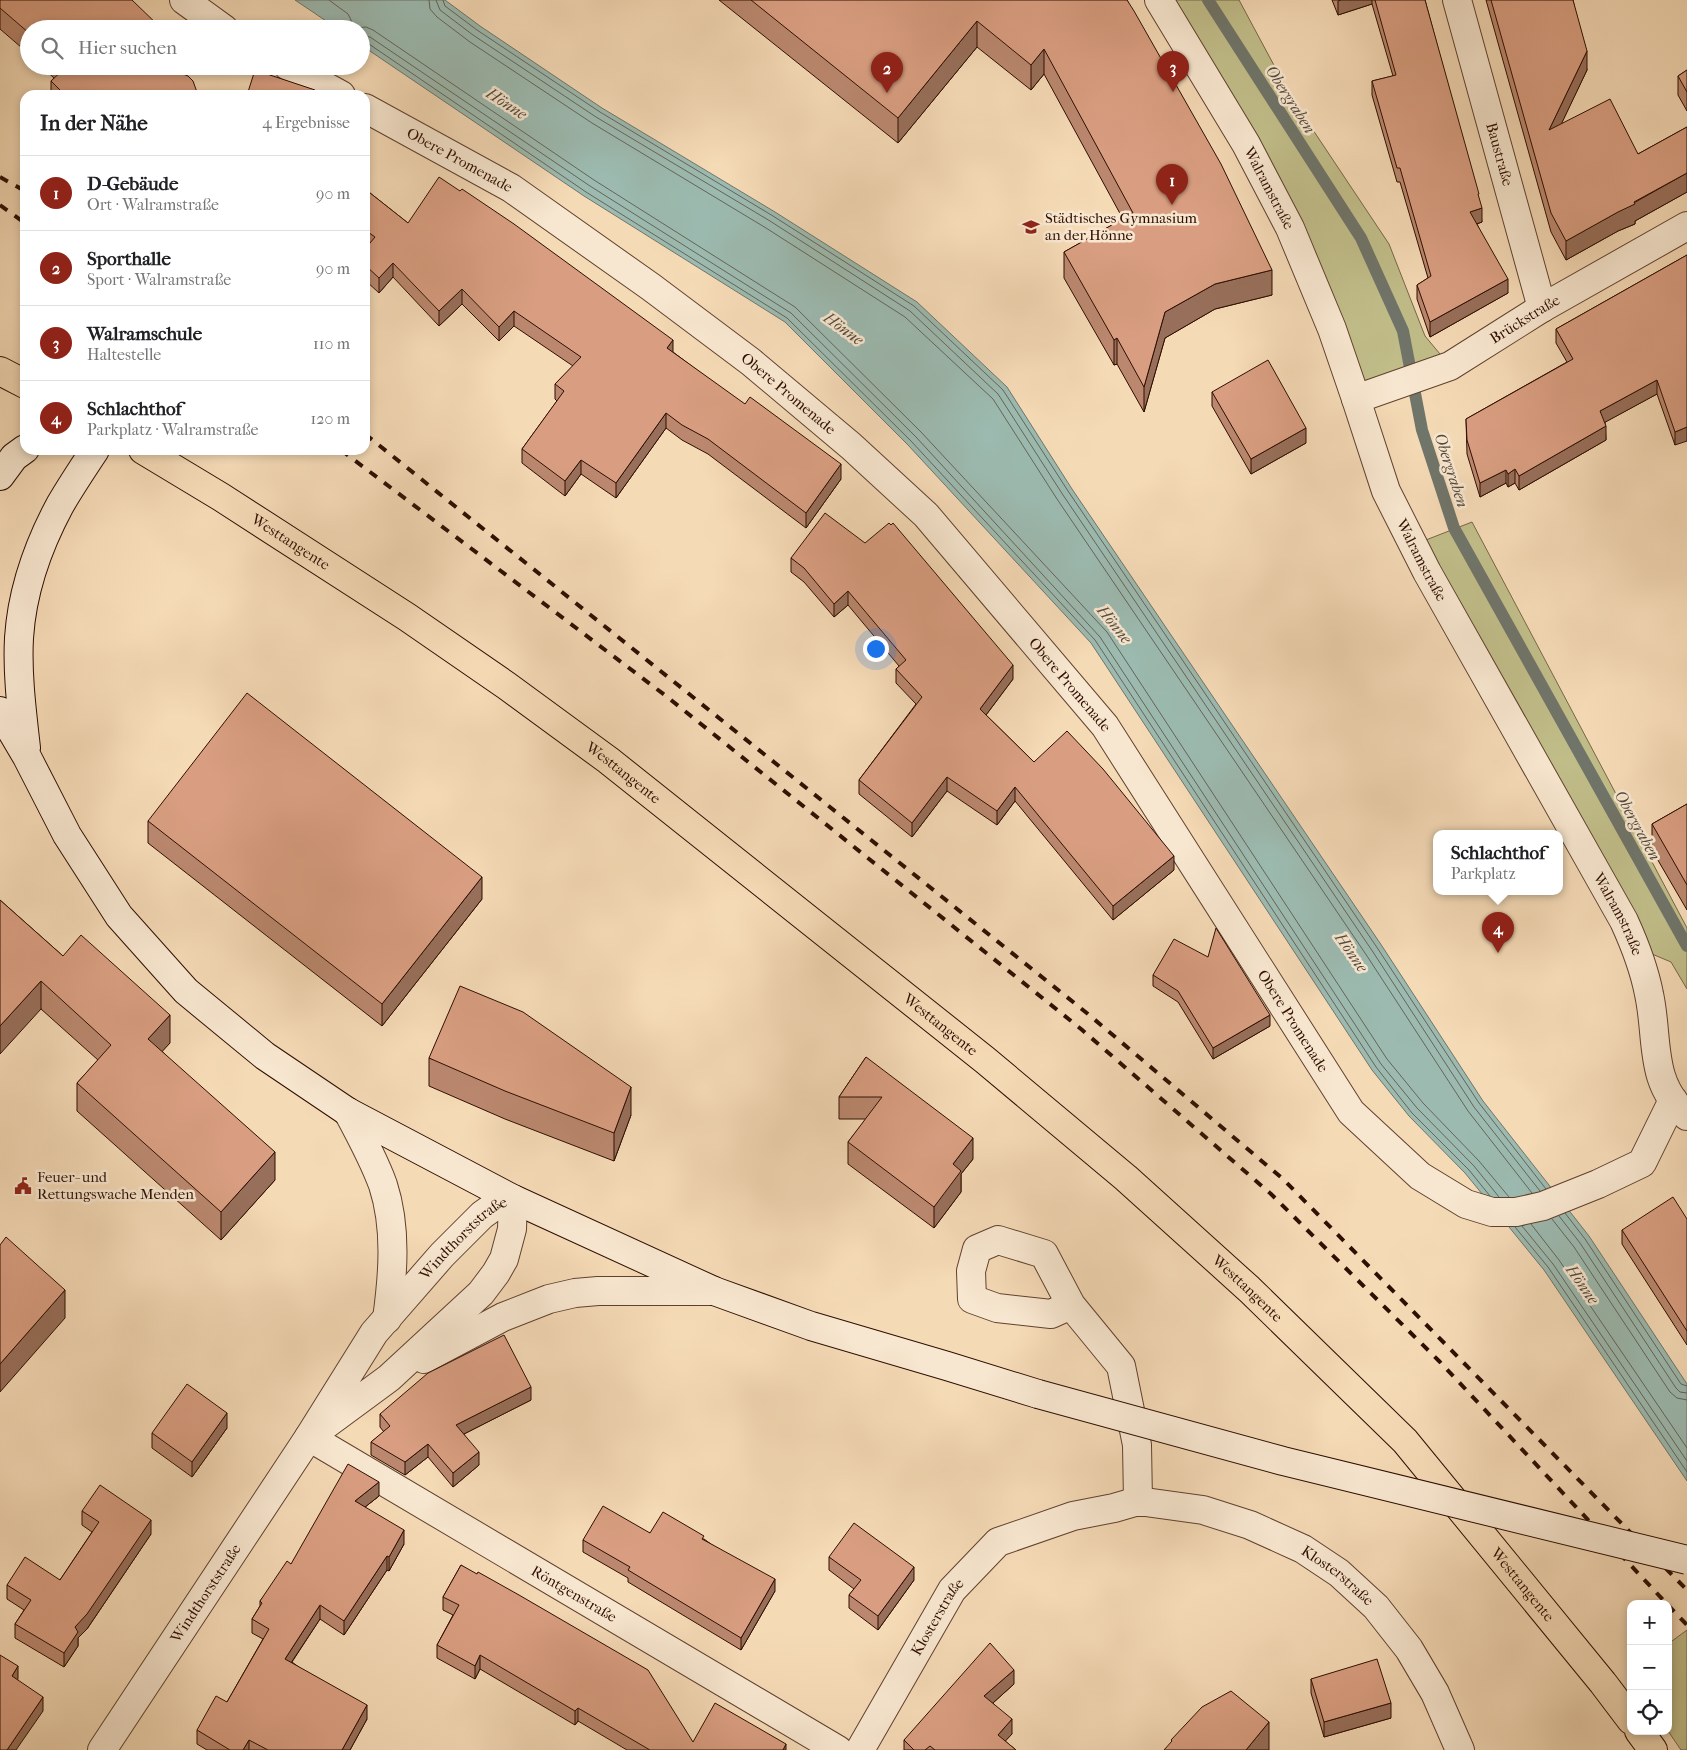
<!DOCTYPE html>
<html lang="de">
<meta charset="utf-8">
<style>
:root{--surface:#fff;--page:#f6f6f6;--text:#202124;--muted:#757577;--line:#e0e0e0;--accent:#8f2418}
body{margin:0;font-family:"IM FELL French Canon",serif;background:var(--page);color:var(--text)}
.controls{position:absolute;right:15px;bottom:15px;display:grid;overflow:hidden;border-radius:10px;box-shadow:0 2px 8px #0003}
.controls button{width:45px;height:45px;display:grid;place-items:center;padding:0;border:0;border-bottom:1px solid var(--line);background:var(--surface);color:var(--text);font:25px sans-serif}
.you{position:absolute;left:875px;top:648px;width:18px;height:18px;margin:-12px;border:4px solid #fff;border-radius:50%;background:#1a73e8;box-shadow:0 0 0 8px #1a73e833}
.badge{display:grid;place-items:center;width:32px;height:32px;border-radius:50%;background:var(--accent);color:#fff;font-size:16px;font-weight:700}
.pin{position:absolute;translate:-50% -41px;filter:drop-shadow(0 1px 2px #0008)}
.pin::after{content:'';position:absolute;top:26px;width:18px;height:15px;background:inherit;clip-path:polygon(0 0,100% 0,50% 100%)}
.popup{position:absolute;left:1433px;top:830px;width:130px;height:65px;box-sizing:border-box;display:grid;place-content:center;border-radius:10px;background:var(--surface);filter:drop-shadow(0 1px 4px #0005);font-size:16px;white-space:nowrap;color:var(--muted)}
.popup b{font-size:19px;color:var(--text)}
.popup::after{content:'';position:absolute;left:50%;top:100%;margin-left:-10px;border:10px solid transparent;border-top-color:var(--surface)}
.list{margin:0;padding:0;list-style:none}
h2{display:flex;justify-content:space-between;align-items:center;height:65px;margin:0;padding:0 20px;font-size:21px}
h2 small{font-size:16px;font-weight:400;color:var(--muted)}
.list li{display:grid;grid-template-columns:32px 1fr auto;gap:15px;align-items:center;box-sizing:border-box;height:75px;padding:0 20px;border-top:1px solid var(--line)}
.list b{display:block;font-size:19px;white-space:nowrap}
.list p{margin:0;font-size:16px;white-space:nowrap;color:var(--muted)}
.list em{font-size:16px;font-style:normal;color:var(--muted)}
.icon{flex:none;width:28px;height:28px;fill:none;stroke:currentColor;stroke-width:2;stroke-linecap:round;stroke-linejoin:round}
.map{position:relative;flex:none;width:1687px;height:1750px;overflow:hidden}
.search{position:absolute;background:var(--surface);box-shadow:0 2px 8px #0003;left:20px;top:20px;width:350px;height:55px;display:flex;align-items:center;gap:12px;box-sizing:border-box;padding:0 18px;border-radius:28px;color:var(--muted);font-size:19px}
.panel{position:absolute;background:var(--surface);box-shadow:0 2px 8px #0003;left:20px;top:90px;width:350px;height:365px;border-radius:15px}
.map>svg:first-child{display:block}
.green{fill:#c1be8a;stroke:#786646}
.water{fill:#9cbab0;stroke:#70756a}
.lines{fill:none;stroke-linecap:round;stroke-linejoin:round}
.shore{stroke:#656458;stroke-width:1}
.stream{stroke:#70756a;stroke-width:12}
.street-casing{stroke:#60412e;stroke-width:30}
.secondary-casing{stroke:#2e0e01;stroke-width:30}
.primary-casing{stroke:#2e0e01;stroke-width:30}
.street{stroke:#f8e7d0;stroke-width:28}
.secondary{stroke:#f8e7d0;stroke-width:28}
.primary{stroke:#f5dab6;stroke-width:28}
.rail{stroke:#2e0e01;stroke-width:4;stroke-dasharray:9 9;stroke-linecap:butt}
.secondary-bridge-casing{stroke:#2e0e01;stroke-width:30;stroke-linecap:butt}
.secondary-bridge{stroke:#f8e7d0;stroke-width:28}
.wall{fill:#bb886f;stroke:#2e0e01}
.shaded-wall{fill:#986f5a;stroke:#2e0e01}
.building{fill:#d99e81;stroke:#2e0e01}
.labels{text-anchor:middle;stroke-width:5;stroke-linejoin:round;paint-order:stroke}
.street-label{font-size:15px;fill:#2e0e01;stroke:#f8e7d0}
.poi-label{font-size:15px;fill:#2e0e01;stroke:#f8e7d0;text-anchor:start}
.water-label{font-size:16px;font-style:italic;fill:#544a3e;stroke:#f8e7d0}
</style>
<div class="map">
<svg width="1687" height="1750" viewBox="0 0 1687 1750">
<rect width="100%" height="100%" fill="#f5dab6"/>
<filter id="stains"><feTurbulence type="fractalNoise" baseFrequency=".004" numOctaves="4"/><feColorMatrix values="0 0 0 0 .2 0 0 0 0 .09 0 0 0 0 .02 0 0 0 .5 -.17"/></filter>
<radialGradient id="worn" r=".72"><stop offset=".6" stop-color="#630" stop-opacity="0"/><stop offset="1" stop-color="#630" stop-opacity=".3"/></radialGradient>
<path class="green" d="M1159,0h80l52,97 98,147 36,92 25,30 -94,33 -41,-114z
M1472,522l215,406v61l-16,-27 -31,-13 -227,-404z
M1687,1630v120h-6l-13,-19v-87z"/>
<path class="water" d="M295,0h150l35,26 122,82 173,104 142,90 90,85 65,102 310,457 101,155 106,135 98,148v97l-143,-211 -79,-97 -56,-57 -37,-46 -281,-427 -183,-198 -123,-123 -201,-126 -223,-151v-16h-23z"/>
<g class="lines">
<path class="shore" d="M329,0l19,14 7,14 11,-1 7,3 221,150 201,127 126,125 186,200 280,427 36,44 56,58 30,36
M429,0l1,9 7,8 33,25 122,81 174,105 139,89 88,82 64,100 310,457 101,155 64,82
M436,0l4,10 33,25 123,82 174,104 140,90 88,83 65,101 310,457 101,155 66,84
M443,0l2,6 32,24 123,82 173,104 141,90 89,84 65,101 310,458 101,154 67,86
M361,35l9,2 220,149 201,127 125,124 184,200 281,427 36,44 57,58 25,31
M361,41l5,1 220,150 201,126 124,123 184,199 281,427 36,46 57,57 21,26
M1565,1213l20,26 96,145 6,2
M1559,1216l21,27 96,145 4,4 7,1
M1552,1219l22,28 96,145 7,6 10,2
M1531,1224l28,36 128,188
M1522,1226l31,38 134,197
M1515,1227l33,40 139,205"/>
<path class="stream" d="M1208,0l153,238 42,93 19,99 32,98 233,418"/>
<g class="street-casing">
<g id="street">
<path d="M184,0l40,29"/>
<path id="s1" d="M1159,0l87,144 44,84 42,101 24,70 30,92 41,81 197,349c11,24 20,47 25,73 10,46 -1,87 38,122"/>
<path id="s2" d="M1457,0l85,308"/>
<path d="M288,66l53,29"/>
<path id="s3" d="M365,108l146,80 140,99 100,75 100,84 75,69 179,211 246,386 69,64 46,28 26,8h24l27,-6 55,-22 44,-21 31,-63"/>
<path id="s4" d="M1356,399l94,-33 92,-58 145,-82"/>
<path d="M348,1112c13,24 26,48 35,73 14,43 10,90 4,134"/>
<path d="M1071,1305l-20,9 -54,-6 -25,-9 -1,-28 6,-22 21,-9 46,14 27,51 50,61 16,79 1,56"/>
<path d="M424,1359l79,-42 46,-18 26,-6 23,-2h116"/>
<path id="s5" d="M309,1437l529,313"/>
<path id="s6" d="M102,1750l207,-313 65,-104 68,-78 40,-40 14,-10 17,-6 -1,30 -8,30 -8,14 -15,20 -92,85 -80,59"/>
<path id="s7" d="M860,1750l92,-160 46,-48 75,-26 41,-8 24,-7 65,9 47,15 53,24 36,24 37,34 33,42 26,44 25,57"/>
</g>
</g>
<g class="secondary-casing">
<path id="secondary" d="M0,476l14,-19 11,-8
M0,711l27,46 40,78 52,81 67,75 79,65 83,56 165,87 201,92 97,35 136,40 91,28
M26,748c-4,-36 -9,-74 -7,-110 3,-47 19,-92 41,-133 11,-19 23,-37 35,-55"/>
</g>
<g class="primary-casing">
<g id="primary">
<path d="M0,371l25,13"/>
<path id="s8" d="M143,450l78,47 186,120 100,69 101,74 377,300 141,118 123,111 156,152 198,242 28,37"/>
<path d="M1639,1731l14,19"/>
</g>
</g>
<use href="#street" class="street"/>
<use href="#secondary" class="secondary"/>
<use href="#primary" class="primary"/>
<path class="rail" d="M0,177l25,14
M0,205l25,18
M365,434l723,580 195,165 404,411
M341,450l325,246 415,333 190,165 169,168 227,242
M1668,1605l19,20"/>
<g class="secondary-bridge-casing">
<path id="secondary-bridge" d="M1038,1394l245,67 404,99"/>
</g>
<use href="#secondary-bridge" class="secondary-bridge"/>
</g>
<path class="wall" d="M0,0l29,29v25l-29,-25z
M719,0h408l145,295 -57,14 -50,29 -21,74 -27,-48 -3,1 -50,-87v-26l59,-33 -79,-145 -13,16 -54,-43 -79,96z
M1332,0h93l54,200 3,22 -5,2 31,69 -78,44 -13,-38v-14l11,-7 -28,-96h-3l-25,-87v-14l21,-5 -21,-72 -34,11z
M1486,0h87l14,70 -26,54 77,30 49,-27v65l-52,29v3l-17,7 -52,29 -15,-28z
M41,66h122l35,29h-147v-14l3,-3z
M1687,70v41l-9,-16v-19z
M365,189l43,34 265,129 168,127 -35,49 -98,-74 -26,-14 -16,-12 -50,70 -35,-24 -16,22 -43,-33v-14l35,-48 -2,-2v-15l18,-18 -59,-40 -15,15 -37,-37 -23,22 -46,-49 -14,16 -14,-13v-31l2,-3 -2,-1z
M1687,255l-12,190 -18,-51 -52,28 1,18 -87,50 -4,-7 -7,4 -2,-4 -26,14 -13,-43 -1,-35 101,-57 -11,-19v-14z
M1212,392l94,51 -55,31 -39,-68z
M791,558l222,121 -27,36 48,47 140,108 -61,50 -98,-119 -18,24 -50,-34 -35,46 -53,-43v-14l57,-76 -20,-21v-14l3,-3 -51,-61 -14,12 -30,-35 -13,-10z
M1687,804v106l-35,-60v-26z
M148,821l334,78 -100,127 -234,-183z
M0,900l63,56 107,87 -8,8 113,129 -54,60 -144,-129v-28l21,-23 -57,-51z
M1153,975l117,51 -57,33 -35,-57 -25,-16z
M866,1057l107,102 -12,15v18l-27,36 -86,-64v-22l18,-23h-27v-22z
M429,1058l202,57 -17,46 -109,-42 -76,-33z
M1687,1219v126l-65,-101v-14z
M531,1400l-67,34 15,31 -26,22 -25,-30 -23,18 -34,-20v-13l13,-10 -4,-5v-13z
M227,1428l-35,49 -40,-29v-15z
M379,1496l-14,11 39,37 -15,27 -2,-1 -43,65 -24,-16 -28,43 75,57 -17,31h-143l-10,-6v-14l30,-28 36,-63 -11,-6v-14l8,-13v-5l31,-37z
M82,1511l69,23 -64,95 -9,9v8l-14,21 -49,-29v-14l9,-14 -17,-11v-14l53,-5 32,-48 -10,-7z
M650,1533l54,6 71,52 -34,59 -113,-68v-4l-45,-26v-12z
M829,1557l85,23 -36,50 -29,-22v-13l5,-6 -25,-19z
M461,1565l232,177 93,8h-159l-49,-29 -3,4 -95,-56 -5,10 -38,-21v-13l16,-30 -10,-5v-13z
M1311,1679l80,39 -67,19 -13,-44z
M1014,1684l-21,19 19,31 -7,7 11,9h-112v-10z"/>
<path class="shaded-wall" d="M1341,0h31v4l-34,11v-14z
M977,21v26l-79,96v-25z
M1044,49v25l-13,16v-25z
M1587,51v19l-38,80v-20z
M1687,173v19l-52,29v3l-17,7 -52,29v-19z
M1482,208v14l-12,4v-14z
M393,263v14l-14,16v-15z
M1272,270v25l-57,14 -50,29 -21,74v-25l21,-75 50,-28z
M1508,279v14l-78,44v-15z
M462,289v15l-23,22v-15z
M514,311v15l-15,15v-14z
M1117,338v26l-3,1v-25z
M673,340v15l-6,-7z
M1657,380v14l-57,31v-14z
M666,413v15l-50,70v-15z
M1606,426v14l-87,50v-14z
M1687,427v14l-12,4v-13z
M1306,428v15l-55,31v-15z
M581,460v14l-16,22v-15z
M841,464v15l-35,49v-15z
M1515,469v14l-7,4v-13z
M1506,470v13l-26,14v-14z
M848,591v14l-14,12v-13z
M1013,665v14l-33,44v-14z
M947,777v14l-35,46v-14z
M1015,787v14l-18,24v-14z
M1174,856v14l-61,50v-14z
M482,877v22l-100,127v-22z
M41,981v28l-41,45v-28z
M170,1015v28l-22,24v-28z
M1270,1015v11l-57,33v-11z
M631,1087v28l-17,46v-28z
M973,1138v21l-12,15v18l-27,36v-21l19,-43z
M275,1152v28l-54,60v-28z
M65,1290v28l-65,74v-28z
M531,1387v13l-75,38v-13z
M227,1413v15l-35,49v-15z
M428,1444v13l-23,18v-13z
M479,1452v13l-26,22v-14z
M379,1482v14l-24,19v-14z
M151,1520v14l-64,95 -9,9v8l-14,21v-14l11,-26z
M404,1530v14l-15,27v-14z
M387,1556v14l-43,65v-14z
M914,1567v13l-36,50v-14z
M775,1579v12l-34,59v-12z
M320,1605v14l-35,53v-13z
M480,1655v14l-5,10v-13z
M18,1666v13l-6,11v-14z
M1014,1670v14l-30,27v-15z
M43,1697v14l-27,39h-9z
M1391,1703v15l-67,19v-15z
M367,1705v14l-17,31h-8z
M578,1708v13l-3,4v-14z
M1012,1719v15l-14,15v-14z
M1269,1722v28h-23z
M249,1740v10h-6z
M786,1744v6h-3z"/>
<path class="building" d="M0,0h132l30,29h-133v4l-29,-25z
M751,0h376l7,11 87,153 51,106 -57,14 -50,28 -21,75 -27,-49 -3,2 -50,-88 69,-39 -89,-164 -13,16 -54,-44 -79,97z
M1375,0h50l54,194h-1l4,14 -12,4 38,67 -78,43 -13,-37 14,-9 -31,-108h-3l-25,-87 24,-6z
M1491,0h82l14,51 -38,79 61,-31 28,55 49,-27v46l-53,29 1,2 -17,8 -52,29 -15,-28z
M64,66h99l25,10 5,5 5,14h-133l-14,-14 14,-13z
M255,70l60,20 -1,5h-67z
M1687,70v22l-9,-16z
M439,177l21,14 2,-2 52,35 159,116 -6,8 78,56 5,-7 91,67 -35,49 -98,-74 -26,-14 -16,-12 -50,70 -35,-23 -16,21 -43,-32 42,-58 -9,-7 26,-27 -67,-46 -15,16 -37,-38 -23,22 -46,-48 -14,15 -14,-13v-16l10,-12 -10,-7v-41l43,34z
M1687,255v172l-12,5 -18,-52 -57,31 6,15 -87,50 -4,-7 -7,5 -2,-4 -26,13 -13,-43 -1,-21 107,-60 -17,-30z
M1268,360l38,68 -55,31 -39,-67z
M825,513l40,30 24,-20 2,2 2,-2 120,142 -33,44 54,53 33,-31 36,38 71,87 -61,50 -98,-119 -18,24 -50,-34 -35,46 -53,-43 63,-83 -26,-28 10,-9 -58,-69 -14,13 -30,-36 -13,-10z
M247,693l235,184 -100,127 -234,-183z
M1687,804v81l-35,-61z
M0,900l63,56 18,-21 89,80 -22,24 127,113 -54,60 -144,-129 34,-38 -70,-64 -41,45z
M1216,928l54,87 -57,33 -35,-57 -25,-16 21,-36 34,18z
M460,986l63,26 108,75 -17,46 -109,-42 -76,-33z
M866,1057l107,81 -20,26 8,7 -27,36 -86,-65 34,-45h-43z
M1673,1197l14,22v112l-65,-101z
M6,1237l59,53 -65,74v-119z
M504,1335l27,52 -75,38 23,27 -26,21 -25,-29 -23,18 -34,-20 19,-16 -10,-12 48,-41z
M187,1384l40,29 -35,49 -40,-29z
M348,1464l31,18 -24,19 49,29 -15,27 -2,-1 -43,65 -24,-16 -35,54 82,46 -25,45h-74l-19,-10 -6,10h-13l-33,-20 19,-34 11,6 42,-73 -17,-10 10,-16 -2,-2 27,-40 4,3z
M100,1485l51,35 -64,94 -12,13 3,5 -14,21 -49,-29 16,-24 -24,-15 18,-28 35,23 39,-58 -17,-11z
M603,1506l47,27 13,-21 41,24 -2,3 73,40 -34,59 -113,-68 2,-3 -47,-27z
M854,1523l60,44 -36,49 -29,-21 12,-15 -32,-23z
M461,1565l16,9 1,-2 41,23 129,75 45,72 22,-39 71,41 -3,6h-133l-72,-42 -3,3 -95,-56 -5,11 -38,-21 22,-40 -16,-8z
M990,1643l24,27 -30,26 28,23 -14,16 18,15h-81l-5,-4 -5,4h-11l-10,-10z
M0,1655l18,11 -6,10 31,21 -36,53h-7z
M1377,1659l14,44 -67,19 -13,-43z
M1231,1691l38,31 -23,28h-82l8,-9 -1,-1 31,-33z"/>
<defs>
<g id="school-bare" transform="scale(1.35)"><path d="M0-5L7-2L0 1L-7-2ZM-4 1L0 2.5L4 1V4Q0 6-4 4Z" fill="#8f2418" stroke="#f8e7d0" stroke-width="2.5" paint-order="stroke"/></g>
<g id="civic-bare" transform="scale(1.35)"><path d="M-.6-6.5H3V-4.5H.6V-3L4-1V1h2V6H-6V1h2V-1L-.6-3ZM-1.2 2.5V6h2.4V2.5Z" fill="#8f2418" stroke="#f8e7d0" stroke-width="2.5" paint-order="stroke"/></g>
</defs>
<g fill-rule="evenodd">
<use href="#school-bare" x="1031" y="227"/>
<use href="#civic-bare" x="23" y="1186"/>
</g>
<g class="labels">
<g class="street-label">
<text dy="5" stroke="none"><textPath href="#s2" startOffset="160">Baustraße</textPath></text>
<text dy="5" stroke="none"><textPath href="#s3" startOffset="108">Obere Promenade</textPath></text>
<text dy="5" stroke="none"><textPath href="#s1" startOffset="218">Walramstraße</textPath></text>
<text dy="5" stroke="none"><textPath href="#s4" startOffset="188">Brückstraße</textPath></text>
<text dy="5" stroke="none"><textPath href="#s3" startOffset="512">Obere Promenade</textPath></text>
<text dy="5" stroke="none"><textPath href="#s8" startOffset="174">Westtangente</textPath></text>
<text dy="5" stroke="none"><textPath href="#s1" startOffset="621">Walramstraße</textPath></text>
<text dy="5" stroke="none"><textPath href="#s3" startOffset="918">Obere Promenade</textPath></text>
<text dy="5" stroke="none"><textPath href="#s8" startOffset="579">Westtangente</textPath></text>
<text dy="5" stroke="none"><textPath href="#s1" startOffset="1026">Walramstraße</textPath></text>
<text dy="5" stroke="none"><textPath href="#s3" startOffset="1322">Obere Promenade</textPath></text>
<text dy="5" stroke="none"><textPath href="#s8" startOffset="984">Westtangente</textPath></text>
<text dy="5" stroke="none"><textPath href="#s6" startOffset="629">Windthorststraße</textPath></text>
<text dy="5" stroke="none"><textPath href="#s8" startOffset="1389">Westtangente</textPath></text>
<text dy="5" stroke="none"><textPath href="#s7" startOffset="614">Klosterstraße</textPath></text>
<text dy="5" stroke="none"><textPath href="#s8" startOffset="1794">Westtangente</textPath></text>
<text dy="5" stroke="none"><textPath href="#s5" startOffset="308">Röntgenstraße</textPath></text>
<text dy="5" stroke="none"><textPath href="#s6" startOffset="188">Windthorststraße</textPath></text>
<text dy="5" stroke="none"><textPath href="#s7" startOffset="154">Klosterstraße</textPath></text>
</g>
<g class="poi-label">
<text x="1045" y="223">Städtisches Gymnasium<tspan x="1045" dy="17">an der Hönne</tspan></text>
<text x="37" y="1182">Feuer- und<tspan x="37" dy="17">Rettungswache Menden</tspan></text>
</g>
<g class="water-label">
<text transform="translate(1291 99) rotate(57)" y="6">Obergraben</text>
<text transform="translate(507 103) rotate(33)" y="6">Hönne</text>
<text transform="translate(844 328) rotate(36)" y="6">Hönne</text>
<text transform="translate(1452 470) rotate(72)" y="6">Obergraben</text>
<text transform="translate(1115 624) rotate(51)" y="6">Hönne</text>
<text transform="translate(1638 825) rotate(61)" y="6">Obergraben</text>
<text transform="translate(1352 952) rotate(55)" y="6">Hönne</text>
<text transform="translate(1583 1284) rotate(55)" y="6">Hönne</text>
</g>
</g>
<rect width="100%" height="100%" filter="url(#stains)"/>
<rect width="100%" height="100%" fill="url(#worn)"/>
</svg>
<div class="controls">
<button>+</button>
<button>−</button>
<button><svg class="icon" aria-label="locate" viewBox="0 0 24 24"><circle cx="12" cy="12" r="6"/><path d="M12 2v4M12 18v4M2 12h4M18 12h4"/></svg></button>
</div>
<div class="you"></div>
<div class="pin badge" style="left:1172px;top:205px">1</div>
<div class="pin badge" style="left:887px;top:93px">2</div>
<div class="pin badge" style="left:1173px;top:92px">3</div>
<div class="pin badge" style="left:1498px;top:953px">4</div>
<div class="popup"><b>Schlachthof</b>Parkplatz</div>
<div class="search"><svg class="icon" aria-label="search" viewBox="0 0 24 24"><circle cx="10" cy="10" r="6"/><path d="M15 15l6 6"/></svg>Hier suchen</div>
<section class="panel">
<h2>In der Nähe<small>4 Ergebnisse</small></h2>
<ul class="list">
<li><span class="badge">1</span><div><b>D-Gebäude</b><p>Ort · Walramstraße</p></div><em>90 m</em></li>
<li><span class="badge">2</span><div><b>Sporthalle</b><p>Sport · Walramstraße</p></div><em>90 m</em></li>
<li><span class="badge">3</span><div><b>Walramschule</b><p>Haltestelle</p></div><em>110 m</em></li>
<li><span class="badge">4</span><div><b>Schlachthof</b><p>Parkplatz · Walramstraße</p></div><em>120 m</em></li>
</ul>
</section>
</div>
